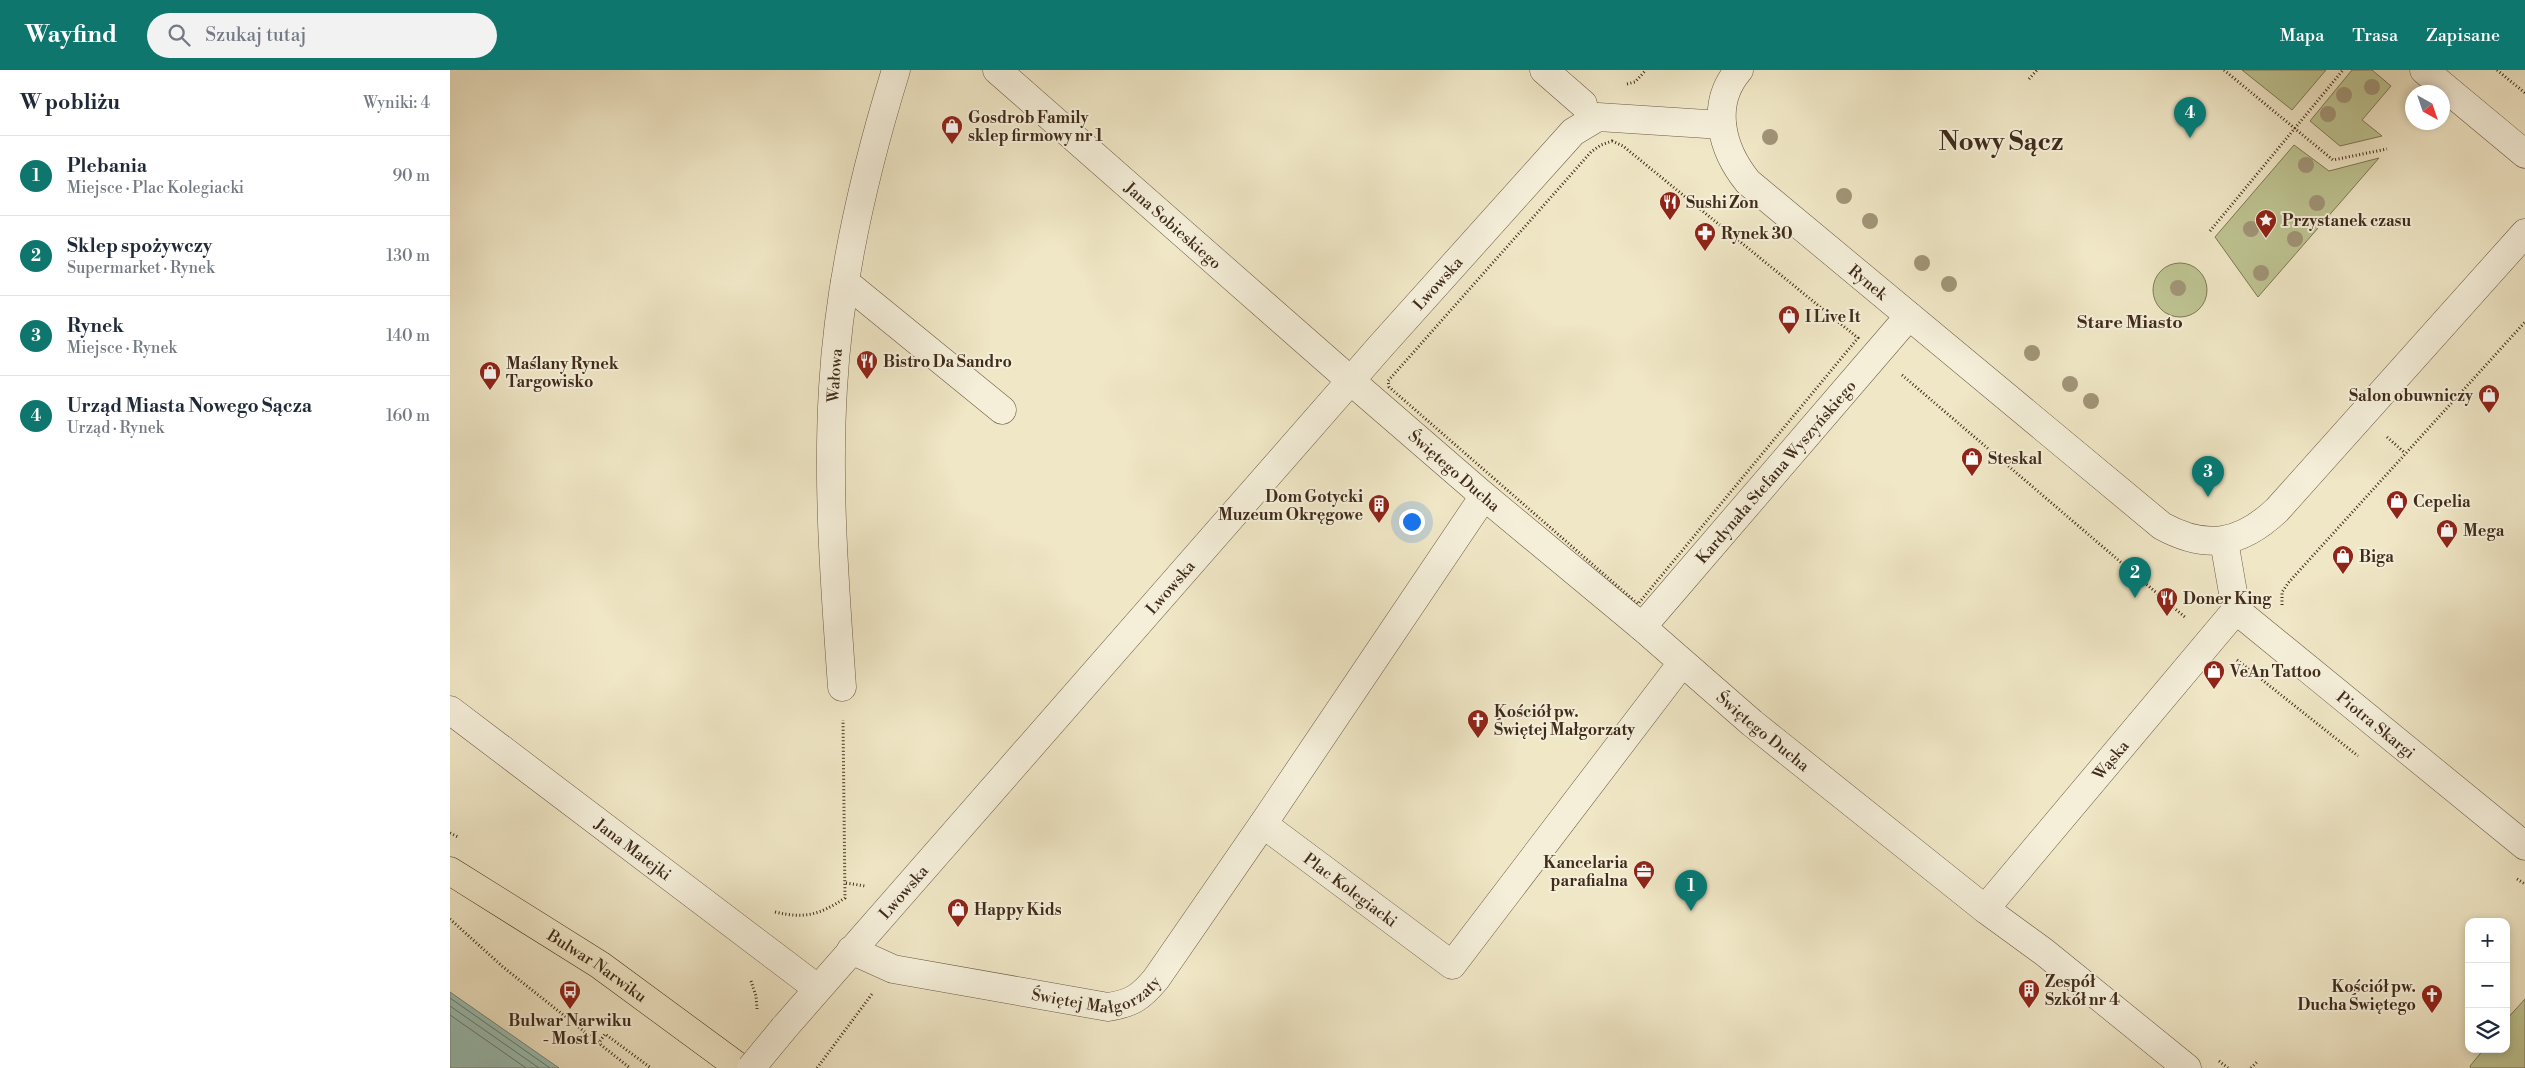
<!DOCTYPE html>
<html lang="pl">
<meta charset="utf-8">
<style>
:root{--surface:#fff;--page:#f2f2f3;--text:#1f2937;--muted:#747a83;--line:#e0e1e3;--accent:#0f766e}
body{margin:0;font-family:"Libre Bodoni",serif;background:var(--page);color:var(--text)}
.controls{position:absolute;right:15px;bottom:15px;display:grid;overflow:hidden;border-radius:10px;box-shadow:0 2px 8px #0003}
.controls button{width:45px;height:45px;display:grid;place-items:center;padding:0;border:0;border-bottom:1px solid var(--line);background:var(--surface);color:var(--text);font:25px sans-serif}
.compass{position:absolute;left:1955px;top:15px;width:45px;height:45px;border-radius:50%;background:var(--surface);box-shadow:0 2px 8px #0003;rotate:140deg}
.you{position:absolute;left:961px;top:451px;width:18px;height:18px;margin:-12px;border:4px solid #fff;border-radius:50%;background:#1a73e8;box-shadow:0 0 0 8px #1a73e833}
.badge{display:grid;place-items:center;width:32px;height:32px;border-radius:50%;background:var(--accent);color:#fff;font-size:16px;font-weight:700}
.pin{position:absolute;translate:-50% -41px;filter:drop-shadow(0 1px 2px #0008)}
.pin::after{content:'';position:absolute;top:26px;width:18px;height:15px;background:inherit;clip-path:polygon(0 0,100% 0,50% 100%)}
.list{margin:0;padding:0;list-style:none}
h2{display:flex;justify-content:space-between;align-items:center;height:65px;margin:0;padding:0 20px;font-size:21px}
h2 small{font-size:16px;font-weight:400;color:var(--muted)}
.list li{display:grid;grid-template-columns:32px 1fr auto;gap:15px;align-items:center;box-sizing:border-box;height:80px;padding:0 20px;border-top:1px solid var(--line)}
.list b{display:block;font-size:19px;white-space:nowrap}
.list p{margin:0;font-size:16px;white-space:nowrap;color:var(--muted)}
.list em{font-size:16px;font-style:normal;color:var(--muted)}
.icon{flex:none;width:28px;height:28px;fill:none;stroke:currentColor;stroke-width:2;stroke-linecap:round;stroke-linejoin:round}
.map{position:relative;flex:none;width:2075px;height:998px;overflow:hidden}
header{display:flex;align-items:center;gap:30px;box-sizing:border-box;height:70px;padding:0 25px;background:var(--accent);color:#fff}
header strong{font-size:24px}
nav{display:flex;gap:28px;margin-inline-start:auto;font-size:18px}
.search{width:350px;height:45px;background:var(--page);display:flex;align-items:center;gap:12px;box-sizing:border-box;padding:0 18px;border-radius:28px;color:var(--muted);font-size:19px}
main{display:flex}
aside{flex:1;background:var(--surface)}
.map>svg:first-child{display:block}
.green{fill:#bec492;stroke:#7f7856}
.water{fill:#9ac0b5;stroke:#768577}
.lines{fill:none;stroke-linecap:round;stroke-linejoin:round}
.shore{stroke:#6d7668;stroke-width:1}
.minor-casing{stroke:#6c5b46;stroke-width:29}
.major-casing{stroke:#402c1b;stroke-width:29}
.path{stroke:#402c1b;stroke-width:3;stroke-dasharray:1 2.5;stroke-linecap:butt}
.minor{stroke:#f5efda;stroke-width:28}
.major{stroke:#f0e7c6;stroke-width:28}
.minor-bridge-casing{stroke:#6c5b46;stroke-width:29;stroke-linecap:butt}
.minor-bridge{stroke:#f5efda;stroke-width:28}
.tree{fill:#a19578}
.labels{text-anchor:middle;stroke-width:4;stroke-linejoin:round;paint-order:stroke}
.poi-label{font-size:16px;font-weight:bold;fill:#402c1b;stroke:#f5efda;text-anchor:start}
.street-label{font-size:16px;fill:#402c1b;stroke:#f5efda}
.neighbourhood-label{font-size:18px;font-weight:bold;fill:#402c1b;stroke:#f5efda}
.town-label{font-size:26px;font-weight:bold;fill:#402c1b;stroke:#f5efda}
</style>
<header>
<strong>Wayfind</strong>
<div class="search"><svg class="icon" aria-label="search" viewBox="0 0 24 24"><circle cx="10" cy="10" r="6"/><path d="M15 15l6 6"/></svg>Szukaj tutaj</div>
<nav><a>Mapa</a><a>Trasa</a><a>Zapisane</a></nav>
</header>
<main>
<aside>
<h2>W pobliżu<small>Wyniki: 4</small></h2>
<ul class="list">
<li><span class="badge">1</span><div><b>Plebania</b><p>Miejsce · Plac Kolegiacki</p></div><em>90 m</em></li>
<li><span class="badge">2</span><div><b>Sklep spożywczy</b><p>Supermarket · Rynek</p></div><em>130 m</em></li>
<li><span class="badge">3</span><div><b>Rynek</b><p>Miejsce · Rynek</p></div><em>140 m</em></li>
<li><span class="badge">4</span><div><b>Urząd Miasta Nowego Sącza</b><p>Urząd · Rynek</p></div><em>160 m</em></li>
</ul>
</aside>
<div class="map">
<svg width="2075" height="998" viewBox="0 0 2075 998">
<rect width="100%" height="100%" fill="#f0e7c6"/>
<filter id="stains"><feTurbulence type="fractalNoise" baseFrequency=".004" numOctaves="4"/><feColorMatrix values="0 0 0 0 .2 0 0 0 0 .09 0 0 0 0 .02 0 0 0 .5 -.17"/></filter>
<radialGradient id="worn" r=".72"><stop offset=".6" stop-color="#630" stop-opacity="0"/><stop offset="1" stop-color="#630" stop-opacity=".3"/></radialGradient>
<path class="green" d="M1792,0h84l-34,40z
M1902,0h20l19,16 -29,34 20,16 -42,10 -30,-25z
M1844,75l35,26 50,-13 -121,139 -43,-60z
M1703 220a27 27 0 1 1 54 0a27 27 0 1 1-54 0Z
M2075,929v69h-54l-1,-2 14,-17h22v-29z"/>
<path class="water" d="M0,922l109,76h-109z"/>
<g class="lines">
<path class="shore" d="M0,928l100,70
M0,936l89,62
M0,945l76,53"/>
<g class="minor-casing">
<g id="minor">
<path id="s1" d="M547,0l354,311 133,115 158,131 110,96 233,186 59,43 143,116"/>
<path d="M1094,0l39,34"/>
<path id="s2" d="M1289,0c-30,35 -17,80 9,112l414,344c44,24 78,19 115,-16l248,-277"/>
<path d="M1974,0l101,84"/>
<path d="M395,212l157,128"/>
<path id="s3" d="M1034,426l-221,328 189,141 230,-302"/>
<path id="s4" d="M1774,471l12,69 289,236"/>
<path id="s5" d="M1192,557l267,-311"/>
<path id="s6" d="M392,617c-7,-99 -15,-199 -9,-299 6,-108 31,-215 63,-318"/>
<path id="s7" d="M0,640l367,278"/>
<path id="s8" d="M1535,839l251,-299"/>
<path id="s9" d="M401,880l42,19 215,38c24,-4 32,-9 48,-28l107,-155"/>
<path id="s10" d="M334,958l596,-681 193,-215 25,-15 124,8"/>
</g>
</g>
<g class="major-casing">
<g id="major">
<path id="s11" d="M0,801l150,94 140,103"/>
</g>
</g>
<path class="path" d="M1774,0l109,90 54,-11
M2047,0l28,23
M1579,9l8,-9
M1177,14l8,-2 11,-12
M1162,71l11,5 235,192 -220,266 -249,-217 -1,-6 203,-229 10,-7z
M1760,161l133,-161
M1452,305l284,243
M1937,367l18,16
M1832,535v-13l7,-10 236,-260
M1787,590l121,96
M0,763l8,4
M2067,809l8,5
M396,813l19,3
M325,842c30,7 44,3 70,-14l-2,-178
M0,849l53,48 127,101
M301,911l5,15 1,13
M148,974l7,-10 46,34
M1769,991l9,7
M367,998l55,-74
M1801,998l7,-7"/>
<use href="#minor" class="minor"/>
<use href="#major" class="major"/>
<g class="minor-bridge-casing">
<path id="minor-bridge" d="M301,998l33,-40"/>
</g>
<use href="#minor-bridge" class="minor-bridge"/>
</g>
<g class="tree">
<circle cx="1922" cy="17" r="8"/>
<circle cx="1894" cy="25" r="8"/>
<circle cx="1878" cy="44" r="8"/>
<circle cx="1320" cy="67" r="8"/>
<circle cx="1856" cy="95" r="8"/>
<circle cx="1394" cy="126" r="8"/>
<circle cx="1867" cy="133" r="8"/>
<circle cx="1420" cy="151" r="8"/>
<circle cx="1801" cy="159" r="8"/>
<circle cx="1845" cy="169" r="8"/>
<circle cx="1472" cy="193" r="8"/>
<circle cx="1811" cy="203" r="8"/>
<circle cx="1499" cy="214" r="8"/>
<circle cx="1728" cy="218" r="8"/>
<circle cx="1582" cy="283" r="8"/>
<circle cx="1620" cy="314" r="8"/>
<circle cx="1641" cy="331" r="8"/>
</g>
<defs>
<g id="shop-pin" transform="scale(1.125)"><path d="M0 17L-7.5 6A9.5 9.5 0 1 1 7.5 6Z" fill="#8f2418" stroke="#f5efda"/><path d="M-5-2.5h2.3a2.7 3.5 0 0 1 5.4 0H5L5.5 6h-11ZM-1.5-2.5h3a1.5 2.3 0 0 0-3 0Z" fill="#fff"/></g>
<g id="restaurant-pin" transform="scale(1.125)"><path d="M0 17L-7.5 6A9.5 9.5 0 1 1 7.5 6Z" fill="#8f2418" stroke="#f5efda"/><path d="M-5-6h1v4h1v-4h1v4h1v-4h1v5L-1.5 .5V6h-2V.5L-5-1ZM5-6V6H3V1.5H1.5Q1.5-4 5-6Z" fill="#fff"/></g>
<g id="sight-pin" transform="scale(1.125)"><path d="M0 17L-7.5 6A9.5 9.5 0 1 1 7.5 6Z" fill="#8f2418" stroke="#f5efda"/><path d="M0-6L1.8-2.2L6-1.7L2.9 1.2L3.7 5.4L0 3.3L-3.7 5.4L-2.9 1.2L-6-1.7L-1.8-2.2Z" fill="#fff"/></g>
<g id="pharmacy-pin" transform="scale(1.125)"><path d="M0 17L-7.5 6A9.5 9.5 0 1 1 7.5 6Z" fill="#8f2418" stroke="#f5efda"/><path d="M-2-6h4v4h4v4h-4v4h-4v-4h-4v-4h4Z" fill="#fff"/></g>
<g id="building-pin" transform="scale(1.125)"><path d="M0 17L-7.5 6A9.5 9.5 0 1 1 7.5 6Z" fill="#8f2418" stroke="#f5efda"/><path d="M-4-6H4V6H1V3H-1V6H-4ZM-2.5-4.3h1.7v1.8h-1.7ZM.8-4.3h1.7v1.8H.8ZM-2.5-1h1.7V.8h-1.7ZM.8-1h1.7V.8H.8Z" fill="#fff"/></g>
<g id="church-pin" transform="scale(1.125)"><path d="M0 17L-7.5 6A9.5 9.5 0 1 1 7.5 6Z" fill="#8f2418" stroke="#f5efda"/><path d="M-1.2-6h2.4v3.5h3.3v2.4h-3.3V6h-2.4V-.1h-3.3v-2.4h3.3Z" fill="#fff"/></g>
<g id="office-pin" transform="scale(1.125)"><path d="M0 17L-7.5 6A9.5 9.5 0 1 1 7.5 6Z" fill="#8f2418" stroke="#f5efda"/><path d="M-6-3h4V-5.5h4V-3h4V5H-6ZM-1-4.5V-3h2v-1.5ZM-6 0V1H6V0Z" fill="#fff"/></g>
<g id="bus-pin" transform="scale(1.125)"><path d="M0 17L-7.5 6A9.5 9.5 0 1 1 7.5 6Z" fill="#8f2418" stroke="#f5efda"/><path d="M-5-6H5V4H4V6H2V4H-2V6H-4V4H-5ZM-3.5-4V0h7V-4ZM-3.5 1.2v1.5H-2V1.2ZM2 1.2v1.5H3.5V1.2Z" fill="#fff"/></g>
</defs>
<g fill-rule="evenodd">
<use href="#shop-pin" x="502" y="56"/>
<use href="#restaurant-pin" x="1220" y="132"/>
<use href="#sight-pin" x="1816" y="150"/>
<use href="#pharmacy-pin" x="1255" y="163"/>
<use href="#shop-pin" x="1339" y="246"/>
<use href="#restaurant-pin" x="417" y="291"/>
<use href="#shop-pin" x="40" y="302"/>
<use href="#shop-pin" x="2039" y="325"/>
<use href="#shop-pin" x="1522" y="388"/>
<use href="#shop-pin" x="1947" y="431"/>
<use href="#building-pin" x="929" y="435"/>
<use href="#shop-pin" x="1997" y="460"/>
<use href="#shop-pin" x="1893" y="486"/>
<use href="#restaurant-pin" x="1717" y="528"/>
<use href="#shop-pin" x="1764" y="601"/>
<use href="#church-pin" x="1028" y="650"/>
<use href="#office-pin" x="1194" y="801"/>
<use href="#shop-pin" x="508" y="839"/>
<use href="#building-pin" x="1579" y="920"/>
<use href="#bus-pin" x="120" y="921"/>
<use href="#church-pin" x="1982" y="925"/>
</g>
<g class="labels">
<g class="poi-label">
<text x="518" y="53">Gosdrob Family<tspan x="518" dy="18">sklep firmowy nr 1</tspan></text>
<text x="1236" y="138">Sushi Zon</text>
<text x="1832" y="156">Przystanek czasu</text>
<text x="1271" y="169">Rynek 30</text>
<text x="1355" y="252">I Live It</text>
<text x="433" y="297">Bistro Da Sandro</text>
<text x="56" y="299">Maślany Rynek<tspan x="56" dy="18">Targowisko</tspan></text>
<text x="2023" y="331" text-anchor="end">Salon obuwniczy</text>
<text x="1538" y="394">Steskal</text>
<text x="913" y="432" text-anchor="end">Dom Gotycki<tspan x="913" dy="18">Muzeum Okręgowe</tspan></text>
<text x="1963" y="437">Cepelia</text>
<text x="2013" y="466">Mega</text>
<text x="1909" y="492">Biga</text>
<text x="1733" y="534">Doner King</text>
<text x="1780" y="607">VeAn Tattoo</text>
<text x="1044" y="647">Kościół pw.<tspan x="1044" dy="18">Świętej Małgorzaty</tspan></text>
<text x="1178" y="798" text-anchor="end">Kancelaria<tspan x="1178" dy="18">parafialna</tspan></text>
<text x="524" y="845">Happy Kids</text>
<text x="1595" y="917">Zespół<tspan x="1595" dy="18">Szkół nr 4</tspan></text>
<text x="1966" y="922" text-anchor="end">Kościół pw.<tspan x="1966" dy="18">Ducha Świętego</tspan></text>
<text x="120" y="956" text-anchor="middle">Bulwar Narwiku<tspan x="120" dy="18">- Most I</tspan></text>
</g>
<g class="street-label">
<text dy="6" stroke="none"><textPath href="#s1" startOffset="235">Jana Sobieskiego</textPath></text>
<text dy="6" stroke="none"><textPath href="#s2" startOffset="279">Rynek</textPath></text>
<text dy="6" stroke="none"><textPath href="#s10" startOffset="991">Lwowska</textPath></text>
<text dy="6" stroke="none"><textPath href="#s6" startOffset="312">Wałowa</textPath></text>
<text dy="6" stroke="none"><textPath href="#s1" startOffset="608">Świętego Ducha</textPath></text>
<text dy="6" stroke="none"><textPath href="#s5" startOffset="205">Kardynała Stefana Wyszyńskiego</textPath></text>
<text dy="6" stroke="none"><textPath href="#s10" startOffset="586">Lwowska</textPath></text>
<text dy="6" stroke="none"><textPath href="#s4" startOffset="251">Piotra Skargi</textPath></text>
<text dy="6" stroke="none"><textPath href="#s1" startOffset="1012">Świętego Ducha</textPath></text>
<text dy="6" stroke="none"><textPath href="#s8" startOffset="195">Wąska</textPath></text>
<text dy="6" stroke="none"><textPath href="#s7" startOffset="230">Jana Matejki</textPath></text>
<text dy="6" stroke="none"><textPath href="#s3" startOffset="505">Plac Kolegiacki</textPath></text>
<text dy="6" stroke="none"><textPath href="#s10" startOffset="181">Lwowska</textPath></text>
<text dy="6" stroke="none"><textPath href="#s11" startOffset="175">Bulwar Narwiku</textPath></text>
<text dy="6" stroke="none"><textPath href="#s9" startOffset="255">Świętej Małgorzaty</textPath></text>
</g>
<g class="neighbourhood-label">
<text x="1680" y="258">Stare Miasto</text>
</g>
<g class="town-label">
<text x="1551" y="80">Nowy Sącz</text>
</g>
</g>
<rect width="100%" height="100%" filter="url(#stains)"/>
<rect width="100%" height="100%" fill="url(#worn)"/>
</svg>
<div class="controls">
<button>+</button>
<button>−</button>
<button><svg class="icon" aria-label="layers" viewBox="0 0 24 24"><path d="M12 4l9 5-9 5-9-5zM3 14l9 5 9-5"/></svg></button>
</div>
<svg class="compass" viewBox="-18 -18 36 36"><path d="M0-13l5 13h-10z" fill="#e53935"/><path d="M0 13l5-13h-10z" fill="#747a83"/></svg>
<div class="you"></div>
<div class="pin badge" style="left:1241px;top:841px">1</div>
<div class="pin badge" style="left:1685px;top:528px">2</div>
<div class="pin badge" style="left:1758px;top:427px">3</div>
<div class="pin badge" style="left:1740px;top:68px">4</div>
</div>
</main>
